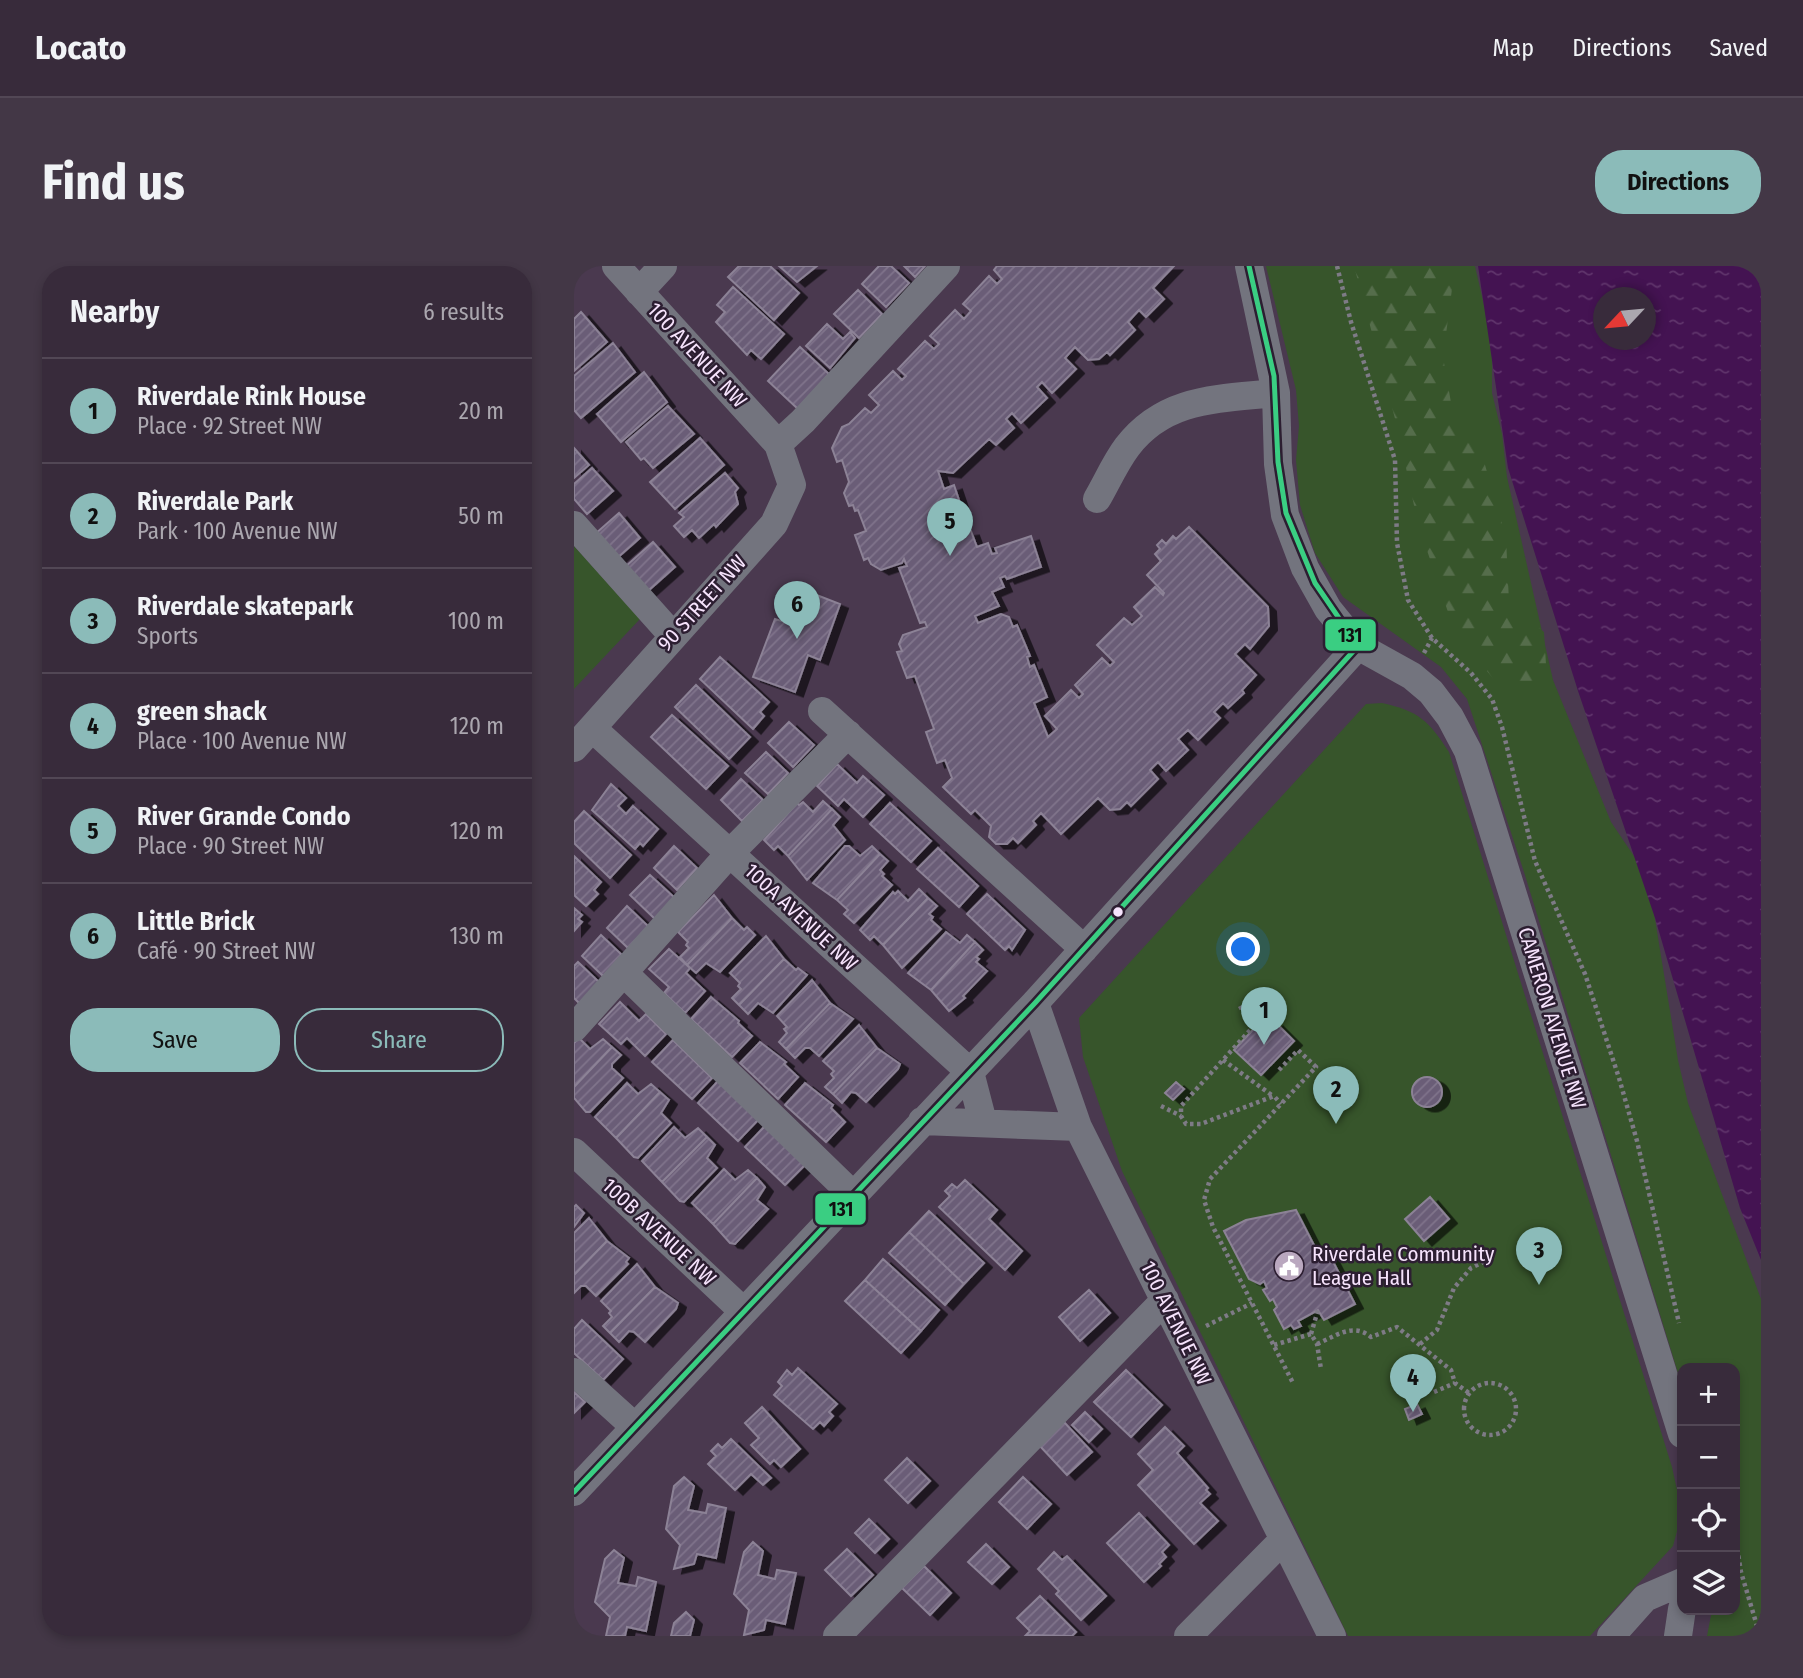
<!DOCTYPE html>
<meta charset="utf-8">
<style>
:root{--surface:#382b3b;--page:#433746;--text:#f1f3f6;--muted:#aba7af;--line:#524755;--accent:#8bbbb9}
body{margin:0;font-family:"Fira Sans Condensed",sans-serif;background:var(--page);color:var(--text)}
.controls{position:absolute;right:21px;bottom:21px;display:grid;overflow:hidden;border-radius:14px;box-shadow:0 4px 10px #0003}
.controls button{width:63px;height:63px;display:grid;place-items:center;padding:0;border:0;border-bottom:2px solid var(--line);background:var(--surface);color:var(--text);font:35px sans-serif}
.compass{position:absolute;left:1019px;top:21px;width:63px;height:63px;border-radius:50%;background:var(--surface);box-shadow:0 4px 10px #0003;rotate:244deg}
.you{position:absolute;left:670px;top:684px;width:24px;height:24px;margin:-18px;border:5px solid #fff;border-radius:50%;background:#1a73e8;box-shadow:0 0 0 10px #1a73e833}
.badge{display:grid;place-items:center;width:46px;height:46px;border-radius:50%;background:var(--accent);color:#111;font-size:23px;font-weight:700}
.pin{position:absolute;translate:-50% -58px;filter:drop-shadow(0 2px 4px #0008)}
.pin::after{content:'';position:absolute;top:37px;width:24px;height:21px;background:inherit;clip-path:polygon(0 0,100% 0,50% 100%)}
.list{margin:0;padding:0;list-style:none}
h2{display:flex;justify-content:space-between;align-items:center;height:91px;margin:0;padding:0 28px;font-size:30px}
h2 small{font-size:23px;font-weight:400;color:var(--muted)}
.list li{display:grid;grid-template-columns:46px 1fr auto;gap:21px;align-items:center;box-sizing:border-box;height:105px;padding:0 28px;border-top:2px solid var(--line)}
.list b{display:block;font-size:26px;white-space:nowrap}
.list p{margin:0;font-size:23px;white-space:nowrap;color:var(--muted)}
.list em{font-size:23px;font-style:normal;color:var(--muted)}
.actions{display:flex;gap:14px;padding:21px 28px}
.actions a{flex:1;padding:16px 0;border:2px solid var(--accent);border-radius:28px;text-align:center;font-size:24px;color:var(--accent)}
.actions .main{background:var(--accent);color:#111}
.icon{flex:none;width:38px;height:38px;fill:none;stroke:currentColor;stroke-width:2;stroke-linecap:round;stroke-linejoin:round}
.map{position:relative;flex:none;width:1187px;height:1370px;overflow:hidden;border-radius:28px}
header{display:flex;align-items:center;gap:42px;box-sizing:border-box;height:98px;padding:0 35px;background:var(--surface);border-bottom:2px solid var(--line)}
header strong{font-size:33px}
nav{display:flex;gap:38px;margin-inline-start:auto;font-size:24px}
.intro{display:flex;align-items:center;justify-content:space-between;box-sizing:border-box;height:168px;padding:0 42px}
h1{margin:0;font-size:49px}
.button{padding:18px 32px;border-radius:28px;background:var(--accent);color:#111;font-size:24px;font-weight:700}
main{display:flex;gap:42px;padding:0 42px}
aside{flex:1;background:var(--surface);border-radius:28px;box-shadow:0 4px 10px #0003}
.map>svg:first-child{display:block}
.green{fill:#37552b}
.forest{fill:url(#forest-firs)}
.water{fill:url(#water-ripples);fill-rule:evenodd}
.building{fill:url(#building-hatch);stroke:#8c8296;stroke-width:2;filter:url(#shadow)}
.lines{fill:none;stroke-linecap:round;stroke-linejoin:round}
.path{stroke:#7e7b86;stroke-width:4.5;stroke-dasharray:3.5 3.5;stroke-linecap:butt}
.minor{stroke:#73747e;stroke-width:28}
.bus-1-casing{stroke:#2c1e31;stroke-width:10}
.bus-1{stroke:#3ace82;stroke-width:5}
.bus-dot{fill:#f6e3fc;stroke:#2c1e31;stroke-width:2.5}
.labels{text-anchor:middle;stroke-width:5;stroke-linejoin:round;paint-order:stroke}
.street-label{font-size:21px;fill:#f6e3fc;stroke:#2c1e31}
.poi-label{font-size:21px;fill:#f6e3fc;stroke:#2c1e31;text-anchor:start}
.line-badge{stroke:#2c1e31;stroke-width:2.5}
.pale-badge-label{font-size:19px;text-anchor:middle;font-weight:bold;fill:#111}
</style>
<header>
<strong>Locato</strong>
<nav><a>Map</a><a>Directions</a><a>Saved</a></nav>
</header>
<div class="intro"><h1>Find us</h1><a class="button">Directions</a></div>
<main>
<aside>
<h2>Nearby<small>6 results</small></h2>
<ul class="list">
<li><span class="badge">1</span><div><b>Riverdale Rink House</b><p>Place · 92 Street NW</p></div><em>20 m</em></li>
<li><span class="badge">2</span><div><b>Riverdale Park</b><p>Park · 100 Avenue NW</p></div><em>50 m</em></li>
<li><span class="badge">3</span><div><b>Riverdale skatepark</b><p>Sports</p></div><em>100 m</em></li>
<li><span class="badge">4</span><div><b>green shack</b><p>Place · 100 Avenue NW</p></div><em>120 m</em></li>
<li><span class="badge">5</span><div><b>River Grande Condo</b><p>Place · 90 Street NW</p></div><em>120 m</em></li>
<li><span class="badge">6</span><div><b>Little Brick</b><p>Café · 90 Street NW</p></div><em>130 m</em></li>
</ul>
<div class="actions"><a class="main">Save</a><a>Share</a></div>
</aside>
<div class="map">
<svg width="1187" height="1370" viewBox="0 0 1187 1370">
<defs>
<pattern id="forest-firs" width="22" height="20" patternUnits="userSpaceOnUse" patternTransform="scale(1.75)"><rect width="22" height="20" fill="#37552b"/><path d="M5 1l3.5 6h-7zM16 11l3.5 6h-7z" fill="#556d4b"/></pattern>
<pattern id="water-ripples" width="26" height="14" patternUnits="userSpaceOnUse" patternTransform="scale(1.75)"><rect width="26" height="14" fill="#441352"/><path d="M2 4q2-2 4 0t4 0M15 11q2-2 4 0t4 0" fill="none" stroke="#60356c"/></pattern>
<pattern id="building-hatch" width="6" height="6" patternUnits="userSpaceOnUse" patternTransform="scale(1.75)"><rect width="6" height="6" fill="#6a5d77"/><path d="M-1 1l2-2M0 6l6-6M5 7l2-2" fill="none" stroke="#80748b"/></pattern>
<filter id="shadow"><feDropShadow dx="8" dy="4.5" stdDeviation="0" flood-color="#0009"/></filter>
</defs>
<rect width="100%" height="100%" fill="#4a394f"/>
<path class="green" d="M692,0h209l17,74v53l10,41 5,43 46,203 58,142 29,43 14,48 24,147 10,43 73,196v337h-54l5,-26h23v-242h-53v18l-158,-514 -57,-173 -26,-32 -98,-70 -28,-44 -15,-48 -4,-45 3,-34 -3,-36z
M0,280l66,73 -66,70z
M808,437c37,8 47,18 67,49l223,715 10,46 -9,33 -83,90h-242l-226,-465 -39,-114 -4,-39 287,-314z"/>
<path class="forest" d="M780,0h82l16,23 -9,68 10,57 30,44 23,80 3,64 35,30 3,49 -47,6 -26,-32 -26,-43 -30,-88 -21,-98z"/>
<path class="water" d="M904,0h283v994l-21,-52 -85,-290 -77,-227 -70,-223zM1030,32h42v42h-42z"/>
<path class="building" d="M165,0h31l29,27 -25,27 -46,-43z
M205,0h38l-20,16z
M305,0h12l18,17 -23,24 -24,-23z
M330,0h21l-10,11z
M423,0h177l-21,22 11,11 -18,18 -7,-7 -11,12 7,8 -25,25 -3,-3 -8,7 -11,1 -13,-13 -10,11 11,11 -24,24 -10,-11 -5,5 10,11 -26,25 -9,-10 -6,6 8,9 -18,17 -7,-6 -36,34 -15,-2 6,18 10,-4 10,30 -5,2 6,15 6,-1 6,16 11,-4 4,11 5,-1 -2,-5 36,-12 10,31 -34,12 -2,-3 -5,2 4,9 -12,5 7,14 -24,10 3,7 23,-9 8,3 4,10 4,-2 13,31 -3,1 3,10 4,-2 13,32 -13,6 14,34 9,-8 -12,-13 26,-26 8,8 4,-4 -8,-9 27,-27 8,8 4,-4 -17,-17 27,-27 8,7 10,-9 -8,-9 21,-20 8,8 1,-2 -17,-18 14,-14 -6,-7 5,-5 -3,-4 5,-5 4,4 7,-8 3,3 13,-12 79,80 1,19 -19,23 -5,-5 -10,10 21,21 -14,15 2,3 -16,15 -5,-5 -9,9 6,6 -22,22 -10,-10 -10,9 10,11 -22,21 -8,-9 -8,8 8,9 -27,27 -4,-4 -7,7 -10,1 -12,-12 -37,36 -20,-21 -8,8 3,4 -18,18 -5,-5 -6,6h-11l-7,-7 2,-11 -16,-16 -4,4 -28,-27 9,-9 -7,-18 -8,3 -11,-31 8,-3 -19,-53 -8,2 -10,-26 5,-1 -3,-7 4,-9 24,-8 -2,-5 -5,1 -21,-55 8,-2 -3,-7 -2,4 -21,7 -10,-6 -3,-6 -4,2 -9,-25 11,-4 -8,-21 -3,1 -2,-6 -4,1 -5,-13 5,-11 -7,-22 -5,2 -5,-14 10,-21 7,-3 16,-16 6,5 8,-8 -10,-10 24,-24 9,9 4,-4 -8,-7 27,-28 9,8 5,-5 -9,-8 25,-26 9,9 7,-8 -8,-7 26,-28 8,8 5,-5 -8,-9z
M159,21l51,47 -23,25 -10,-9 -4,5 -31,-33 9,-10 -8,-7z
M284,24l24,24 -23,24 -25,-24z
M7,46l26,30 -33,29v-52z
M253,58l16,15 7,-7 5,6 -25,30 -24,-22z
M39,77l22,29 -54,46 -7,-8v-34z
M226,81l29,27 -31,35 -30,-28z
M70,106l23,30 -46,40 -24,-28z
M94,140l26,28 -41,34 -9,-10 -3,2 -15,-18z
M126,172l24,27 -49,44 -25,-27z
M0,182l15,17 -15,13z
M18,202l21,23 -26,23 -13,-15v-15z
M151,207l13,15 -3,4 3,12 -22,23 -2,-3 -15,14 -7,-8 -8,7 -10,-11 10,-9 -5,-4z
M45,247l21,25 -24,21 -21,-25z
M79,276l22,25 -27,24 -22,-25z
M240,328l26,10 -20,56 -12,-5 -13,37 -42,-15 22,-58 10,3 4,-13 5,2 5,-16 13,4z
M146,391l49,45 -9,10 4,4 -11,13 -53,-50z
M122,419l54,52 -21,22 -54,-52z
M98,449l56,51 -22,23 -55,-52z
M215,456l25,23 -21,22 -25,-24z
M192,486l22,21 -20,21 -23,-21z
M263,498l20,19 6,-7 21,19 -21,22 -19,-18 -6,7 -21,-20z
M167,513l22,21 -21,21 -21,-21z
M37,518l15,14 -8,8 8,8 7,-8 25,23 -15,17 -3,-3 -5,6 -43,-39z
M249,535l9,8 -44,47 -10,-10 -4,4 -10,-10 33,-37 2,2 4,-3 10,10z
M316,537l41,38 -20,21 -41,-38z
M258,543l8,8 -7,8 12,15 -38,40 -19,-24z
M10,545l47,44 -21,23 -36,-35v-21z
M100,580l23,22 -20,22 -23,-22z
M271,580h4l11,10 12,-10 8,8 -43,46 -24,-17z
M364,582l40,38 -19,21 -42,-38z
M306,588l8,7 -8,9 4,4 -2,2 10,9 -38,38 -10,-9 4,-4 -11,-10z
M0,590l27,26 -7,8 4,4 -12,12 -12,-11z
M76,609l26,24 -21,20 -25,-24z
M345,623l9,9 -45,47 -9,-9 -4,4 -10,-10 33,-38 2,2 3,-3 10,10z
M413,628l38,36 -13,20 -3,-4 -4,4 -38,-36z
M140,629l18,23 -45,47 -7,-8 9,-9 -3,-3 2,-3 -10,-10z
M354,632l9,8 -8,8 4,3 -2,3 10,9 -39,39 -19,-23z
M53,640l23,22 -21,21 -22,-21z
M0,642l8,7 -4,4 4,3 -8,9z
M158,652l12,12 3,-3 8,8 -35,37 -14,-9 -10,10 -9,-8z
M372,666l14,11 7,-8 8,7 -44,48 -23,-17z
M27,669l22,21 -20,20 -21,-20z
M192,670l18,23 -45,46 -7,-7 9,-9 -3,-3 2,-3 -10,-10z
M401,676l8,8 -7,7 3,2 -3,3 11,9 -24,25 2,2 -16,13 -18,-21z
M95,683l21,19 -4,5 19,18 -20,22 -21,-20 5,-6 -20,-18z
M210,693l12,11 2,-2 9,7 -34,38 -15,-10 -10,11 -9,-9z
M4,696l22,21 -20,21 -6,-6v-32z
M238,714l18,23 -44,46 -7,-7 8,-9 -3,-4 3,-2 -10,-11z
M137,731l28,24 -1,2 14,13 -20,21 -41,-38z
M46,736l19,19 7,-7 20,20 -21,22 -18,-18 -6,6 -22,-20z
M256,737l23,16 -34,37 -9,-8h-5l-10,10 -9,-9z
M689,753l7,7 5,-4 19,19 -33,34 -27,-25z
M285,759l18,23 -44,46 -8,-7 9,-9 -3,-4 3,-3 -11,-10z
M5,772l11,11 13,-10 9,8 -38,40v-44z
M99,774l39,38 -20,21 -40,-37z
M186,776l26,20 -2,2 14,13 -20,22 -38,-36z
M38,781l9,8 -9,9v4l11,10 -33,34h-4l-12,-14v-11z
M303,782l23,16 -2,5 -32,33 -10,-9 -5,-1 -9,11 -9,-9z
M838 826a15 15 0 1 1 30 0a15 15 0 1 1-30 0Z
M144,815l41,38 -21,22 -40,-38z
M602,816l8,7 -11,11 -8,-7z
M53,817l11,11 13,-10 9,8 -44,46 -21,-21z
M231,817l28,22 -2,3 14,14 -19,20 -41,-37z
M86,826l9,8 -8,13 10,10 -33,35 -4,-1 -18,-19z
M191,860l40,39 -20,20 -40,-38z
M100,861l11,11 13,-10 9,9 -45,45 -20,-21z
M133,871l8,8 -8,13 10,10 -33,34 -4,-1 -18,-19z
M150,903l11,11 13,-10 9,8 -44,46 -21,-21z
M183,912l8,9 -8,13 11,9 -33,35 -5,-1 -17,-19z
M391,914l32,30 -8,9 33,32 -17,19 -66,-63 11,-11 -5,-5 7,-7 5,4z
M856,931l19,22 -25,22 -19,-22z
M2,939l8,8 -10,14v-20z
M722,944l22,43 8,-5 29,56 -31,16 -6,-10 -20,11 3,5 -7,3 -3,-4 -7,4 -10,-19 3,-3 -4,-8 -3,2 -7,-11 4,-2 -3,-7 -4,3 -11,-5 -25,-48 22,-11z
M355,945l55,52 -20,21 -55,-52z
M15,952l18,23 -33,34v-42z
M335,966l55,52 -19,21 -56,-52z
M33,975l22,17 -3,4 2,2 -32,32 -10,-10h-5l-7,7v-18z
M309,993l56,51 -18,21 -56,-51z
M63,998l18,23 -45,46 -7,-7 9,-9 -3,-4 2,-2 -10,-10z
M291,1014l56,51 -20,22 -56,-52z
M81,1021l23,16 -2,6 -31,33 -11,-10 -5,-1 -10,11 -9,-9z
M515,1024l21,23 -30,28 -21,-24z
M8,1054l41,39 -20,21 -29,-27v-24z
M224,1102l39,36 -8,8 4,4 -9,10 -4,-4 -7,7 -39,-34 8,-9 -4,-4 9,-12 5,5z
M552,1104l36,35 -31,32 -37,-35z
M0,1126l11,10 -11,11z
M843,1138l5,10 -13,6 -4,-11z
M188,1141l38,42 -19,18 -7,-7 -4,4 -19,-19 8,-7 -14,-15z
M511,1146l17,17 -13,13 -17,-17z
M490,1156l28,30 -25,23 -28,-30z
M591,1161l19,19 -7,7 31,35 -2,2 4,4 -10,9 18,18 -24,23 -56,-59 15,-15 -15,-16z
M157,1173l40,39 -8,7 -12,-11 -16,16 -27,-26 8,-8 -5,-5 7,-7 4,4z
M333,1192l23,23 -22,22 -23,-23z
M110,1211l10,9 -6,24 18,3 2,-9 18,4 -10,50 -19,-4 -3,10 -20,5 6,-24 -14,-16 8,-43z
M449,1211l28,27 -24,25 -28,-27z
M565,1247l30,32 -7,7 4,5 -7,7 2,2 -17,16 -37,-39z
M295,1253l20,20 -14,14 -20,-20z
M179,1276l10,9 -5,24 17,4 2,-9 19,3 -11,51 -19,-4 -2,10 -20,5 5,-25 -15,-16 10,-42z
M412,1278l23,23 -17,17 -24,-22z
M273,1283l26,26 -22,21 -26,-26z
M40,1284l10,8 -6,25 18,3 2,-9 18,5 -10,49 -19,-4 -2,9h-19l4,-19 -15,-15 10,-43z
M480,1286l8,8 5,-4 39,40 -25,24 -25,-26 3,-3 -21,-22z
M350,1300l27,27 -21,22 -28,-27z
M466,1330l36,36 -4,4 -46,-1 4,-4 -13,-13z
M112,1346l8,8 -4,16h-19l3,-13z"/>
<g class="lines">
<path class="path" d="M763,0l14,56 44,138 2,83 11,57 24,38 39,35 21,26 10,28 33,134 50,113 34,104 18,63 42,182
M850,387l8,-15
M666,740l12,22 -71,78v10l5,8h15l73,-28 7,8
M649,794l50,36
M705,804l19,-20 18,17 -106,112 -6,21 9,27 80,156
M587,840l20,10
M632,1060l46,-23
M737,1068l7,-24
M743,1078c19,-8 36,-22 54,-7l26,-10 54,43 4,13 14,10
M846,1078l17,-14 17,-42 17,-20 23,-11
M700,1079l37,-11 6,10 4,25
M890 1143a26 26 0 1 1 52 0a26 26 0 1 1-52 0Z
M860,1126l21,-9
M1161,1269l6,37 19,64"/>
<path class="minor" d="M675,0l27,127 2,71 7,51 20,53 23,41 30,37 54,30 19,16 19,25 18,34 214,683
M65,26l24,-26
M204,178l25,-23 143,-155
M523,233c10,-17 18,-36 30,-52 38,-50 92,-48 149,-54
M0,259l99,111
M248,445l262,238
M18,462l378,344 13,50
M0,482l200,-224 18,-39 -14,-41 -162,-178
M51,708l228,221
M461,737l43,124 254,509
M0,762l156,-175 118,-119
M348,855l156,6
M0,886l169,159
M0,1106l61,55
M0,1226l461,-489 323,-357
M263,1370l328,-336
M614,1370l95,-96
M1037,1370l34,-38 37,-16
M1104,1370l4,-27"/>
<g class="bus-1-casing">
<path id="bus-1" d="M0,1226l461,-489 323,-357 -43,-63 -29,-70 -8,-51 -4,-86 -25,-110"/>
</g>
<use href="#bus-1" class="bus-1"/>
</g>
<defs>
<g id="civic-disc" transform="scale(1.575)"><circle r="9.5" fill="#baa8bf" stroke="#2c1e31"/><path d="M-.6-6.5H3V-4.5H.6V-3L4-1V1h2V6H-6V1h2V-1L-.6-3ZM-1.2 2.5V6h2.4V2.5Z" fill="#fff"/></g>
</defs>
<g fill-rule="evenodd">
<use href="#civic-disc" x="715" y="1000"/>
</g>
<circle class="bus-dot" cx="544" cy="646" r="6"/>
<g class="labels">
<g class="street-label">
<text transform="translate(123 89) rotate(47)" y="7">100 AVENUE NW</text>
<text transform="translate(128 337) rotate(-48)" y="7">90 STREET NW</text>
<text transform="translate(227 651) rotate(43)" y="7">100A AVENUE NW</text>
<text transform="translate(978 752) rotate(73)" y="7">CAMERON AVENUE NW</text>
<text transform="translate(85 966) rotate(43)" y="7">100B AVENUE NW</text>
<text transform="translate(602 1057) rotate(64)" y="7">100 AVENUE NW</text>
</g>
<g class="poi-label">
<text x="738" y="995">Riverdale Community<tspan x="738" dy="24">League Hall</tspan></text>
</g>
</g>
<g class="line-badge">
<rect x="750" y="352" width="53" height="34" rx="7" fill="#3ace82"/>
<rect x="240" y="926" width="53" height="34" rx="7" fill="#3ace82"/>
</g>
<g class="pale-badge-label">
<text x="776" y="376">131</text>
<text x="267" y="950">131</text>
</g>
</svg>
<div class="controls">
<button>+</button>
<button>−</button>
<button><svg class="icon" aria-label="locate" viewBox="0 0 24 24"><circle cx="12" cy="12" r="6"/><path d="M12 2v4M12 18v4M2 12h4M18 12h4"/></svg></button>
<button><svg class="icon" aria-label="layers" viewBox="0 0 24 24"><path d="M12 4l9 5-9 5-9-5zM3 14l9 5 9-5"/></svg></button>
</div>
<svg class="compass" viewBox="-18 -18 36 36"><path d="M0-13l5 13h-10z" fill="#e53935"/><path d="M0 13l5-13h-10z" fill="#aba7af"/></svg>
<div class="you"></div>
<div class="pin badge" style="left:690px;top:779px">1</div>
<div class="pin badge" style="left:762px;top:858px">2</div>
<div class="pin badge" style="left:965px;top:1019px">3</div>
<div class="pin badge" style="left:839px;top:1146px">4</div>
<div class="pin badge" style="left:376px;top:290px">5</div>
<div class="pin badge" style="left:223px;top:373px">6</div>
</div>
</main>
